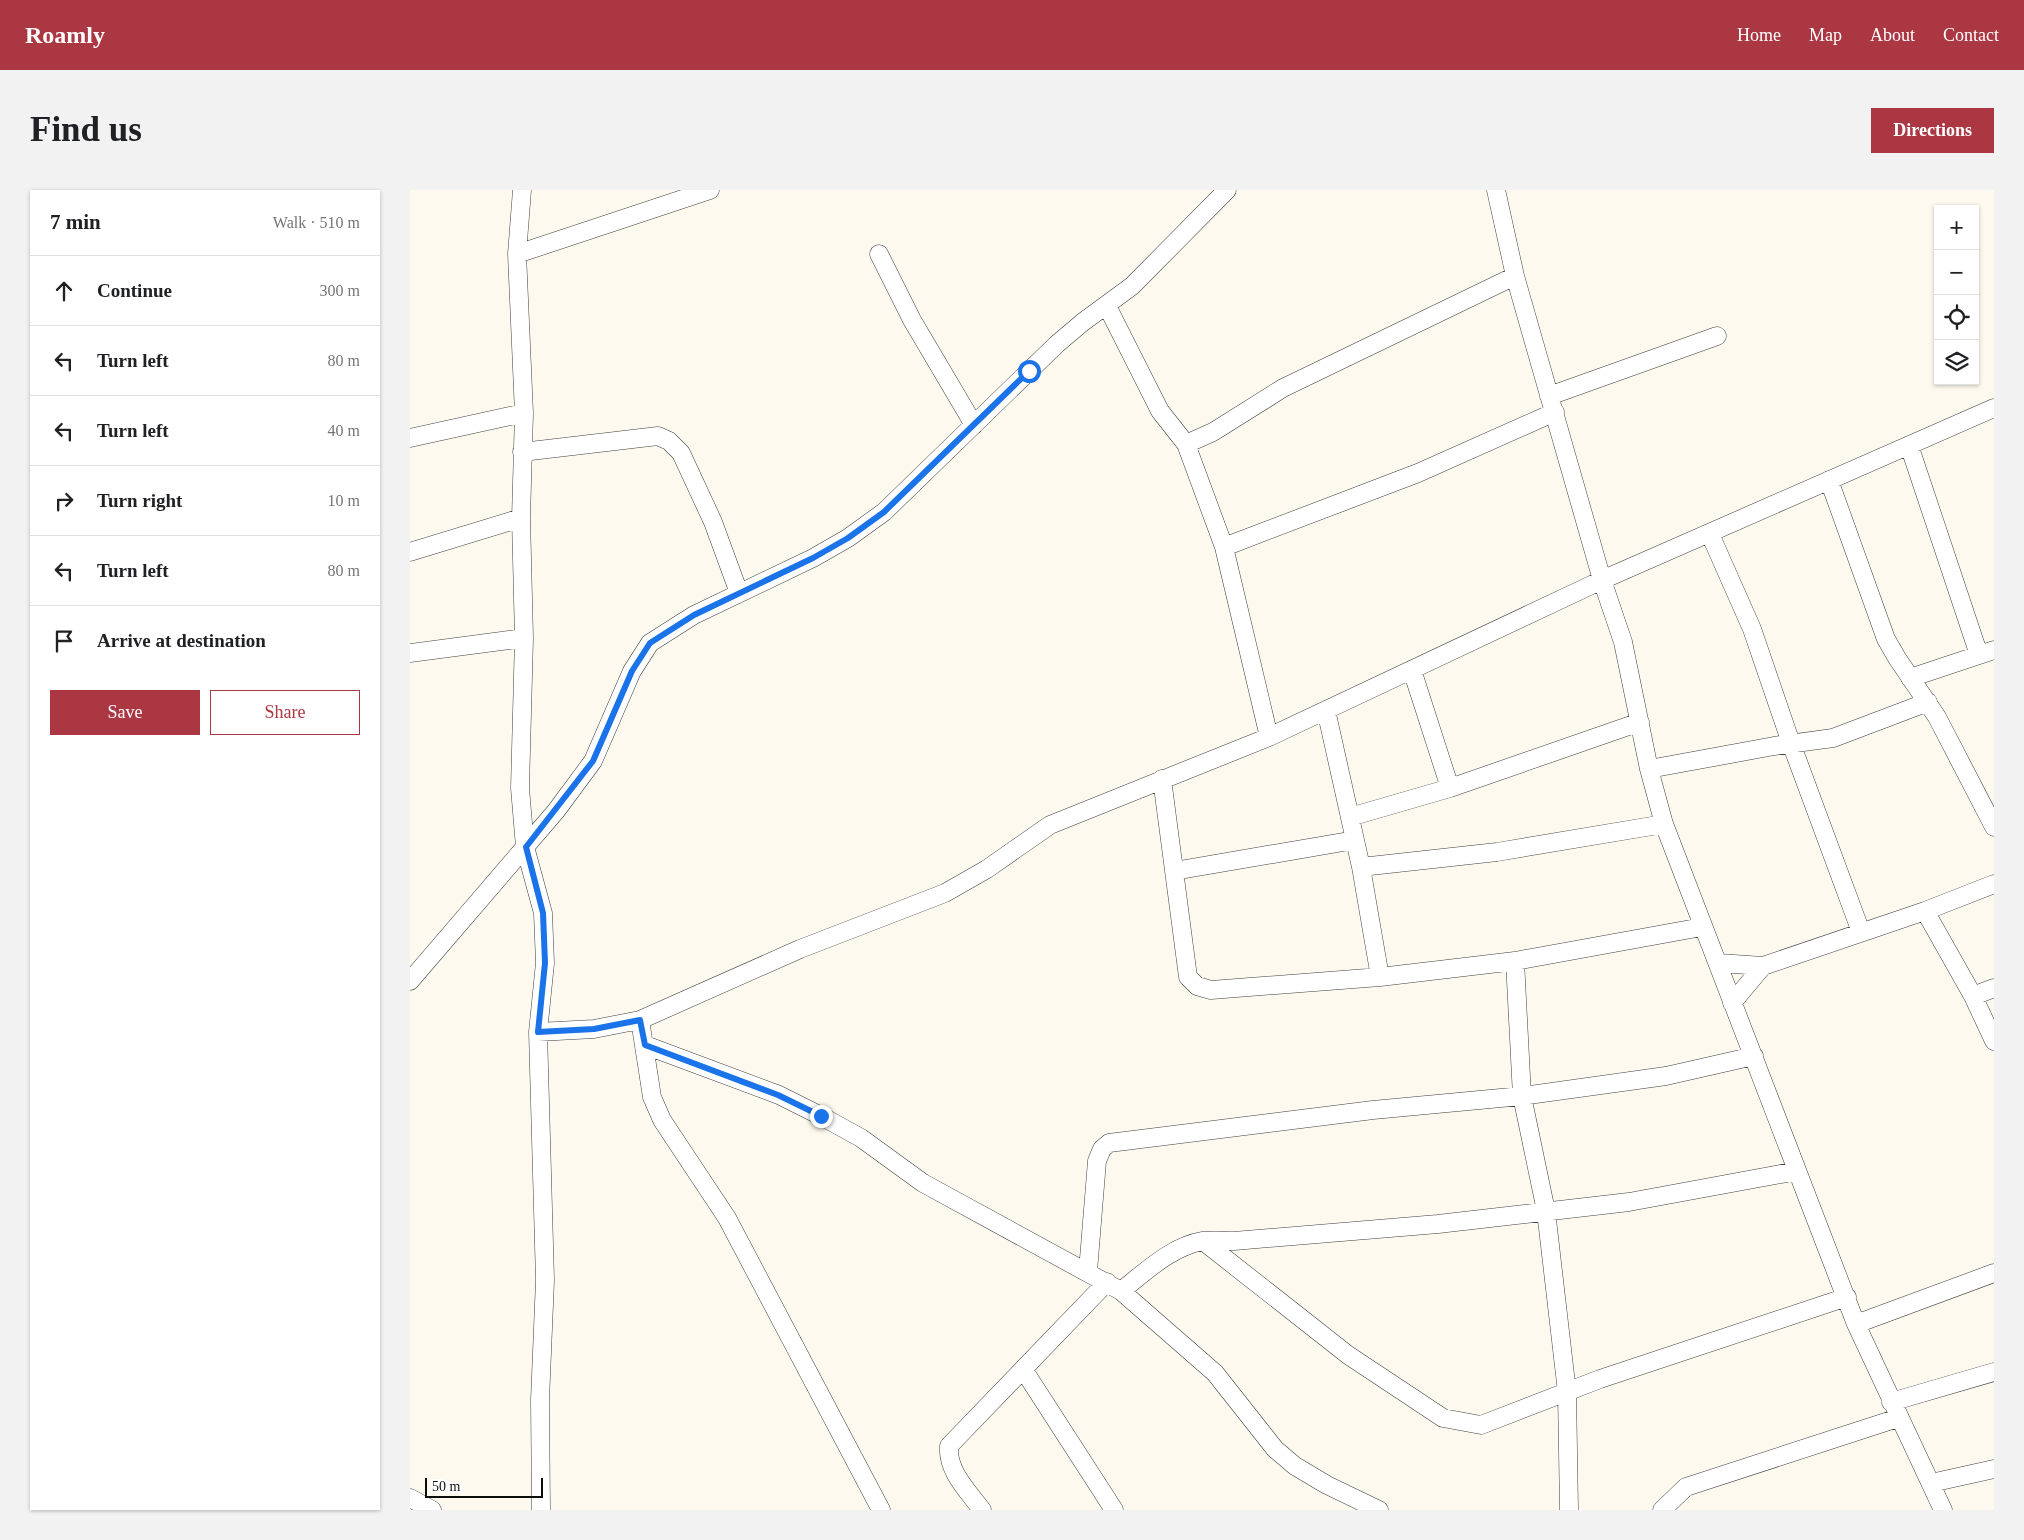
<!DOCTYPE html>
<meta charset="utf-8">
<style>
:root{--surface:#fff;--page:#f2f2f2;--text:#202124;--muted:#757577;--line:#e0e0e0;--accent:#aa3741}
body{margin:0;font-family:Georgia,serif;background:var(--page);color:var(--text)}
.controls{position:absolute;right:15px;top:15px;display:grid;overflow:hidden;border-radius:0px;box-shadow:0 1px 4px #0004}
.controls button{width:45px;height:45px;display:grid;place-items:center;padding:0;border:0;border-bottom:1px solid var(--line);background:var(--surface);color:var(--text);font:25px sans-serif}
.scale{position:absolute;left:15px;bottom:12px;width:118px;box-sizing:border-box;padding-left:5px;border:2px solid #0c0c0c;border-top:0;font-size:14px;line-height:18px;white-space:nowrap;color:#0c0c0c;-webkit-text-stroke:4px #fff;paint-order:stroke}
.stop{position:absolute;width:15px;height:15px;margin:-11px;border:4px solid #1a73e8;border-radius:50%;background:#fff}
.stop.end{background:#1a73e8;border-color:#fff;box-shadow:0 1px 5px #0008}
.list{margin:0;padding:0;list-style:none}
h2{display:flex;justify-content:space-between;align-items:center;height:65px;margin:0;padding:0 20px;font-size:21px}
h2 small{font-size:16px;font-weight:400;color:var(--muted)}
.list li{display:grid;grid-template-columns:32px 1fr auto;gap:15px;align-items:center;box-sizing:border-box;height:70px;padding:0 20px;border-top:1px solid var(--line)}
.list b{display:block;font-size:19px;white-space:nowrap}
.list em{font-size:16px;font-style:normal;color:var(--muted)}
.actions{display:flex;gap:10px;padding:15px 20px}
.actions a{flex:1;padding:11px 0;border:1px solid var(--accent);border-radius:0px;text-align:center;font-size:18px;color:var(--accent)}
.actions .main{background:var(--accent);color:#fff}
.icon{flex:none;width:28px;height:28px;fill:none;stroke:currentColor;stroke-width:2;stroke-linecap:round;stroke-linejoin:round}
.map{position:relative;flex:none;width:1584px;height:1320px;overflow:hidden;border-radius:0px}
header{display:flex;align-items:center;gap:30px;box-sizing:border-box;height:70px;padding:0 25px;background:var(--accent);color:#fff}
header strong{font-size:24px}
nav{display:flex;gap:28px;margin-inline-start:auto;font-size:18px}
.intro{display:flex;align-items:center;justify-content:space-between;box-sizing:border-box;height:120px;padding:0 30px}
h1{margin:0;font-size:35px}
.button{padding:12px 22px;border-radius:0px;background:var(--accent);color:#fff;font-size:18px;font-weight:700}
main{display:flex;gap:30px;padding:0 30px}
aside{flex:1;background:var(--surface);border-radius:0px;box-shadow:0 1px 4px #0004}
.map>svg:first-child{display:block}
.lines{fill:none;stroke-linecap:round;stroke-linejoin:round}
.minor-casing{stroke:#3f3f3f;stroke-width:19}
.minor{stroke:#fff;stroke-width:18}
.route{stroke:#1a73e8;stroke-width:6}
</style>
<header>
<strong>Roamly</strong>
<nav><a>Home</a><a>Map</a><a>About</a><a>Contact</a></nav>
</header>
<div class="intro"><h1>Find us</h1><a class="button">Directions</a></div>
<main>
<aside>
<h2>7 min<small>Walk · 510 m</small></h2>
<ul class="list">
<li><svg class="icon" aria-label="ahead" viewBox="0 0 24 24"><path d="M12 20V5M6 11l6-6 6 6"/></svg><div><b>Continue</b></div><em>300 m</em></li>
<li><svg class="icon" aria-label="left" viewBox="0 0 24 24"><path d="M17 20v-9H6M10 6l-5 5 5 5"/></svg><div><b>Turn left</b></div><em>80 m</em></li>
<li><svg class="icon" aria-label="left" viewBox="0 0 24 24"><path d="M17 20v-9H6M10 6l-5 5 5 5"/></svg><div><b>Turn left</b></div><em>40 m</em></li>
<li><svg class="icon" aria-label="right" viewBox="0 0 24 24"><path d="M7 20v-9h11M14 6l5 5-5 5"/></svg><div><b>Turn right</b></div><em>10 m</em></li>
<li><svg class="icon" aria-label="left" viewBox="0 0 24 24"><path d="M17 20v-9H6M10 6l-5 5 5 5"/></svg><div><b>Turn left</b></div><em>80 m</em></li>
<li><svg class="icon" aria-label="arrive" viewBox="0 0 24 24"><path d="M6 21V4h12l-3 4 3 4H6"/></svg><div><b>Arrive at destination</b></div></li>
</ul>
<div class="actions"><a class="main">Save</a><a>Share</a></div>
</aside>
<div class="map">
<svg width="1584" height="1320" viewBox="0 0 1584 1320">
<rect width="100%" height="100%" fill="#fdf9ee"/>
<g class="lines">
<g class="minor-casing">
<path id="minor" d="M112,0l-5,64 7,159 -3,105 3,120 -4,150 5,59 18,66 2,50 -7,69 56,-3 46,-9 160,-71 145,-56 42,-24 63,-44 219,-88 333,-157 392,-172
M1086,0l19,86 87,304 21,62 26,127 15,55 192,500 87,186
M107,64l193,-64
M469,64l33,66 62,105
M697,116l53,105 26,33 27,-12 70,-44 232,-112
M1139,206l168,-60
M0,248l114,-25
M776,254l38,103 45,190
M1499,255l70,210
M112,262l136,-16 11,5 12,12 32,69 26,71
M1419,290l57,159 11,19 40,59 57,110
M1300,344l42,95 39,114 70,189
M814,357l194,-74 137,-61
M0,362l111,-34
M0,463l114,-15
M1002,480l38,118
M1500,488l84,-28
M916,520l35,157 19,110
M1239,579l125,-23 59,-8 95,-36
M752,589l26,198 9,9 14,4 169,-13 135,-16 187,-34
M940,627l100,-29 190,-66
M951,677l136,-15 167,-28
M764,681l181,-31
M1515,721l69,-27
M1105,771l7,135 24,115 21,181 2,118
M1309,773l44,3
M0,791l146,-170 37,-50 39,-90 18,-28 44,-28 119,-57 35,-20 36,-26 173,-168 26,-22 49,-36 95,-96
M1563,806l21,45
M1322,813l31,-37 162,-55 48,85 21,-8
M230,830l12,77 10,23 65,98 154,292
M128,842l7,248 -5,120 1,110
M235,855l134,50 42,21 40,22 62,45 198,108 94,82 60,76 20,17 32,19 52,25
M793,1051l145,114 95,63 38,7 119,-46 247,-82
M678,1081l9,-110 5,-12 7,-6 264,-33 149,-14 144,-20 88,-20
M711,1101c24,-19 51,-45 82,-50 10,-1 21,0 31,0l204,-17 191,-22 168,-31
M1446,1134l138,-51
M613,1179l91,141
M1481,1212l103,-30
M1521,1293l63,-14
M0,1308l22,12
M572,1320c-15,-20 -35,-39 -33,-64l158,-164
M1252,1320l24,-23 212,-69"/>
</g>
<use href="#minor" class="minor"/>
</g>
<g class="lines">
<path class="route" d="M411,926l-43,-21 -133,-50 -5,-25 -46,9 -56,3 7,-69 -2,-50 -17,-66 67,-86 39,-90 18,-28 44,-28 119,-57 35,-20 36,-26 145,-141"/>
</g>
</svg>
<div class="controls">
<button>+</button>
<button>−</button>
<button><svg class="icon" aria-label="locate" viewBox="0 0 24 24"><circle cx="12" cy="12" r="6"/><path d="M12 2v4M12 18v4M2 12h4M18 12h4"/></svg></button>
<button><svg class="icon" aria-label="layers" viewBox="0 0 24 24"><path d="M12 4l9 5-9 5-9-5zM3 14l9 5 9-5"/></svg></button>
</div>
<div class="scale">50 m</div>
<div class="stop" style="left:619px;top:181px"></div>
<div class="stop end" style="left:411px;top:926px"></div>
</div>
</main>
